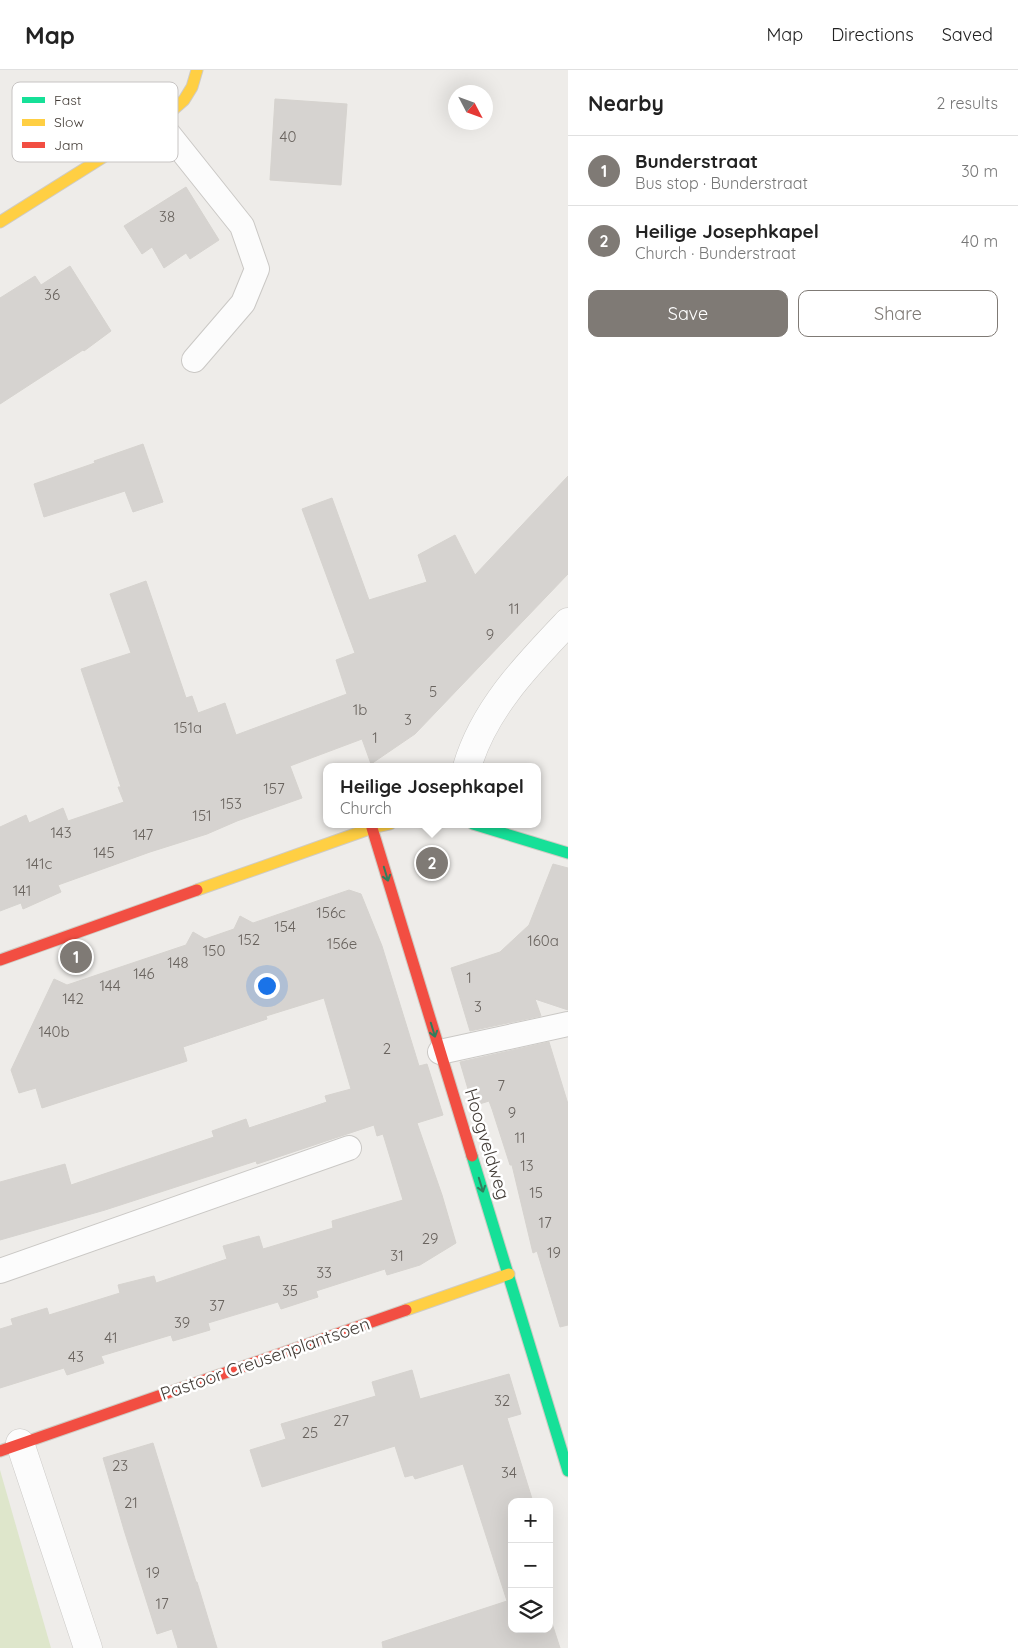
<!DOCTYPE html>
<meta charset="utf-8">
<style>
:root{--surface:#fff;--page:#f2f2f2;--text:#222;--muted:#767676;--line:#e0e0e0;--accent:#7f7a75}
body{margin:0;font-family:Quicksand,sans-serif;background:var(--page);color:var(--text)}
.controls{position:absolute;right:15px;bottom:15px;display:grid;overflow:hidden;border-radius:10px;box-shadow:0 5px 20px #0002}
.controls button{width:45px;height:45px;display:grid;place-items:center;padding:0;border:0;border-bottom:1px solid var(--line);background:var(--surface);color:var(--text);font:25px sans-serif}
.compass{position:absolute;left:448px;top:15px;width:45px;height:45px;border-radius:50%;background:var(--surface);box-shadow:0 5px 20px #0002;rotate:131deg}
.you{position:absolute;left:266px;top:915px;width:18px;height:18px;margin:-12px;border:4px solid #fff;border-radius:50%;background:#1a73e8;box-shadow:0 0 0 8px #1a73e833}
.badge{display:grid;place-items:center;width:32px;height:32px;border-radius:50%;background:var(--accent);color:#fff;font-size:16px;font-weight:700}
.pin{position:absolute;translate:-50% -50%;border:2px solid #fff;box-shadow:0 1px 5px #0006}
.popup{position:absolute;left:323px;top:693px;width:218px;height:65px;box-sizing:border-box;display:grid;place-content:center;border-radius:10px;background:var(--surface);filter:drop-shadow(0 1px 4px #0005);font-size:16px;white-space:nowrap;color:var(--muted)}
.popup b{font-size:19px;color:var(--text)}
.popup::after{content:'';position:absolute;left:50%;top:100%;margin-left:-10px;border:10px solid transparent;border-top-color:var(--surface)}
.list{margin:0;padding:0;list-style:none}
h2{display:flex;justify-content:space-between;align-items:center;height:65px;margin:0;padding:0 20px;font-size:21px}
h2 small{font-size:16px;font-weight:400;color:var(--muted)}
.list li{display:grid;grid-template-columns:32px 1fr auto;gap:15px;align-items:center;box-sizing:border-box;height:70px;padding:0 20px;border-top:1px solid var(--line)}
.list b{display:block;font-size:19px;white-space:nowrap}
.list p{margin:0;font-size:16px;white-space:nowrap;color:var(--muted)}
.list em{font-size:16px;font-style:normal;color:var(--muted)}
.actions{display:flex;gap:10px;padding:15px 20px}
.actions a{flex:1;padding:11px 0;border:1px solid var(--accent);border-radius:10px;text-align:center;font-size:18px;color:var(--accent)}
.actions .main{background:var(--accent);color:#fff}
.icon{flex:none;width:28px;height:28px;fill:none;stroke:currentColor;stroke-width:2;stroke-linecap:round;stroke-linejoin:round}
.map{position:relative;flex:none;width:568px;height:1578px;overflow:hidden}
header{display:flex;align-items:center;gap:30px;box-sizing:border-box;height:70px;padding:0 25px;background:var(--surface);border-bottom:1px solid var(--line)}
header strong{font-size:24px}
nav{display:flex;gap:28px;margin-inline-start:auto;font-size:18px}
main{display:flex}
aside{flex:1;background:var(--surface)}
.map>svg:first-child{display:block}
.green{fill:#dee6cb}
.building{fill:#d6d3d0;stroke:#d6d3cf}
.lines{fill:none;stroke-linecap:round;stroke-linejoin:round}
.lane-casing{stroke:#cac8c5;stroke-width:26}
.street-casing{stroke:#cac8c5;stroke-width:29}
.fast-casing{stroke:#cfcbc3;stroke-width:13}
.slow-casing{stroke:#cfcbc3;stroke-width:13}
.jam-casing{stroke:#cfcbc3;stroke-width:13}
.lane{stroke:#fcfcfc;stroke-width:24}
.street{stroke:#fcfcfc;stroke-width:28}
.fast{stroke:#16e098;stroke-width:11}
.slow{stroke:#ffcf43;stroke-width:11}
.jam{stroke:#f24e42;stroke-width:11}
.oneway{stroke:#317e5d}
.labels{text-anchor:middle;stroke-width:5;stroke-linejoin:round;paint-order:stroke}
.number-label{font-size:15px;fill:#69635e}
.street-label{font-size:18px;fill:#433c36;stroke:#fff}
.key{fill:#fff;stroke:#c7c4c3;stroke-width:1}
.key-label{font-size:14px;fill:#433c36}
</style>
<header>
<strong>Map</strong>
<nav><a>Map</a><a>Directions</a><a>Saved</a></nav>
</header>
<main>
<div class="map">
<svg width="568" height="1578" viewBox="0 0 568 1578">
<rect width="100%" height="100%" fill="#eeece9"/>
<path class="green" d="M0,1400l51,178h-51z"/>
<path class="building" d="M275,29l72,5 -6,81 -71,-5z
M186,117l33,53 -29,19 -4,-6 -22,15 -12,-21 -10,7 -18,-28z
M70,196l41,65 -27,20 -1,-1 -83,54v-106l35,-22 6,9z
M143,374l20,58 -30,10 -8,-21 -81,26 -10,-33 61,-21 -1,-2z
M568,406v98l-153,160 -44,30 -9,-25 -72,27 12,32 -65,23 -30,13 -57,18 -92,33 3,7 -38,17 -2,-6 -21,8v-84l26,-12 3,8 34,-15 5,13 56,-19 -6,-15h3l-40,-118 50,-16 -21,-59 36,-13 40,117 6,-2 6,17 27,-10 11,32 111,-41 -11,-34 19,-7 -53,-144 30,-11 37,102 58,-18 -9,-27 37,-20 20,40z
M553,794l15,4v142l-33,-11 6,17 -71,15 -19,-63 49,-16 29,-27z
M349,820l12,4 21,52 37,120 8,-2 16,51 -26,8 25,72 14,48 -36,22 -33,10 -2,-6 -69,22 2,6 -37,12 -3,-7 -70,21 2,7 -37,11 -2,-6 -70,21 3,7 -37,12 -3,-7 -64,20v-59l13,-4 -2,-6 36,-11 2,7 71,-22 -2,-8 36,-9 2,7 71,-24 -4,-13 36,-10 4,13 70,-21 -1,-7 71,-21 -20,-66 -6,2 -3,-11 -117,39 -1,-3 -151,49 -105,30v-58l65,-18 6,21 143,-48 -2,-6 34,-12 3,9 78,-26 -2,-6 26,-7 -27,-91 -58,18 1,3 -84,28 4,14 -145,47 -6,-20 -17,5 -8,-23 43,-91 13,6 119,-40 7,-13 12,7 29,-10 6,-13 13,7z
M549,972l19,62v221l-8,2 -23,-76 -4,2 -21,-88h-2l-18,-56 -3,-8 -16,5 -13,-44z
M412,1300l8,29 89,-25 12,40 -14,4 26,84h-21v127h37v-15l11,34h-177l-1,-6 125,-41 -44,-137 -48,15 -2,-4 -8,2 -10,-31 -133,41 -12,-37 36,-11 -5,-15 95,-28 -4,-14z
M153,1373l43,139h1l20,66h-39l-6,-19 -15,5 -33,-104 -21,-72z"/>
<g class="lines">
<g class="lane-casing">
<path id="lane" d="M159,52l83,104 15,43 -14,34 -49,57
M440,982l128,-28
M0,1201l349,-123"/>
</g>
<g class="street-casing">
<path id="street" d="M467,697c17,-58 60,-102 101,-145
M20,1373l68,205"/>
</g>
<g class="fast-casing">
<path id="fast" d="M473,754l95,29
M472,1086l96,315"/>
</g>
<g class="slow-casing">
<path id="slow" d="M0,152l159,-100 25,-22 8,-13 5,-17
M197,820l175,-62 18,-4
M406,1240l103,-36"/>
</g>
<g class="jam-casing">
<path id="jam" d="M372,758l100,328
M0,890l197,-70
M0,1381l406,-141"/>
</g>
<use href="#lane" class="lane"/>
<use href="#street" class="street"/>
<use href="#fast" class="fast"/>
<use href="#slow" class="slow"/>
<use href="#jam" class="jam"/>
</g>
<defs><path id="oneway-shaft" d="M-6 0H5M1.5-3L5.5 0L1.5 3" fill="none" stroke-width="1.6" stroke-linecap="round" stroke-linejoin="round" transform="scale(1.25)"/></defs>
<g class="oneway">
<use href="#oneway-shaft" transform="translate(386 804) rotate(73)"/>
<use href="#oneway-shaft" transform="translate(433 960) rotate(73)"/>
<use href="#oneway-shaft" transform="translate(481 1115) rotate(73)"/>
</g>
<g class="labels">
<g class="number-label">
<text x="288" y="72">40</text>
<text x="167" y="152">38</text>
<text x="52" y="230">36</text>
<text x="514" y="544">11</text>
<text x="490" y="570">9</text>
<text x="433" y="627">5</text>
<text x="360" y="645">1b</text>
<text x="408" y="655">3</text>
<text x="188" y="663">151a</text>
<text x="375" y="673">1</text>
<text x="274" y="724">157</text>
<text x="231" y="739">153</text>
<text x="202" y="751">151</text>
<text x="61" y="768">143</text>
<text x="143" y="770">147</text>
<text x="104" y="788">145</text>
<text x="39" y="799">141c</text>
<text x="22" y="826">141</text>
<text x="331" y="848">156c</text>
<text x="285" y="862">154</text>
<text x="249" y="875">152</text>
<text x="543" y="876">160a</text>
<text x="342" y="879">156e</text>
<text x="214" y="886">150</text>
<text x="178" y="898">148</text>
<text x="144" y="909">146</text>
<text x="469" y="913">1</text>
<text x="110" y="921">144</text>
<text x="73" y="934">142</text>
<text x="478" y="942">3</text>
<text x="54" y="967">140b</text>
<text x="387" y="984">2</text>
<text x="501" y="1021">7</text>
<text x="512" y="1048">9</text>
<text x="520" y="1073">11</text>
<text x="527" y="1101">13</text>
<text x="536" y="1128">15</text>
<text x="545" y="1158">17</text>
<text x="430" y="1174">29</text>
<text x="554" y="1188">19</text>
<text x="397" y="1191">31</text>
<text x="324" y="1208">33</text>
<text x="290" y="1226">35</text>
<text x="217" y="1241">37</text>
<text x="182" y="1258">39</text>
<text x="111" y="1273">41</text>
<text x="76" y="1292">43</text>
<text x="502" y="1336">32</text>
<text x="341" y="1356">27</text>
<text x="310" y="1368">25</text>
<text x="120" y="1401">23</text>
<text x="509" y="1408">34</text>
<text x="131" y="1438">21</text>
<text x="153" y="1508">19</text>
<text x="162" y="1539">17</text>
</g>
<g class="street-label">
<text transform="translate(487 1074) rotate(73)" y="6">Hoogveldweg</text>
<text transform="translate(265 1289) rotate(-19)" y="6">Pastoor Creusenplantsoen</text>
</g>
</g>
<rect x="12" y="12" width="166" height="80" rx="8" class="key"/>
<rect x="22" y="27" width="23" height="6" fill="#16e098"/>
<rect x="22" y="49" width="23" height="7" fill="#ffcf43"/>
<rect x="22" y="72" width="23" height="6" fill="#f24e42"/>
<g class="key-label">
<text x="54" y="35">Fast</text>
<text x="54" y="57">Slow</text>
<text x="54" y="80">Jam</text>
</g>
</svg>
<div class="controls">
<button>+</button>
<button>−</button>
<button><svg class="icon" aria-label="layers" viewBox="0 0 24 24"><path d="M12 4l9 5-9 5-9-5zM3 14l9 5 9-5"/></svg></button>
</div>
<svg class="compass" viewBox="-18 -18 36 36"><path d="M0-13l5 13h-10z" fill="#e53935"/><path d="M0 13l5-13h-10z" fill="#767676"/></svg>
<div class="you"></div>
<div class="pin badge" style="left:76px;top:887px">1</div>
<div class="pin badge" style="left:432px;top:793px">2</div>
<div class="popup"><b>Heilige Josephkapel</b>Church</div>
</div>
<aside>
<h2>Nearby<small>2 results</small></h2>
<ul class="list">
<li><span class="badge">1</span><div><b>Bunderstraat</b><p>Bus stop · Bunderstraat</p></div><em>30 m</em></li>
<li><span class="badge">2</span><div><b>Heilige Josephkapel</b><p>Church · Bunderstraat</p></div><em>40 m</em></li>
</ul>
<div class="actions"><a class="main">Save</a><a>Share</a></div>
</aside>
</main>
